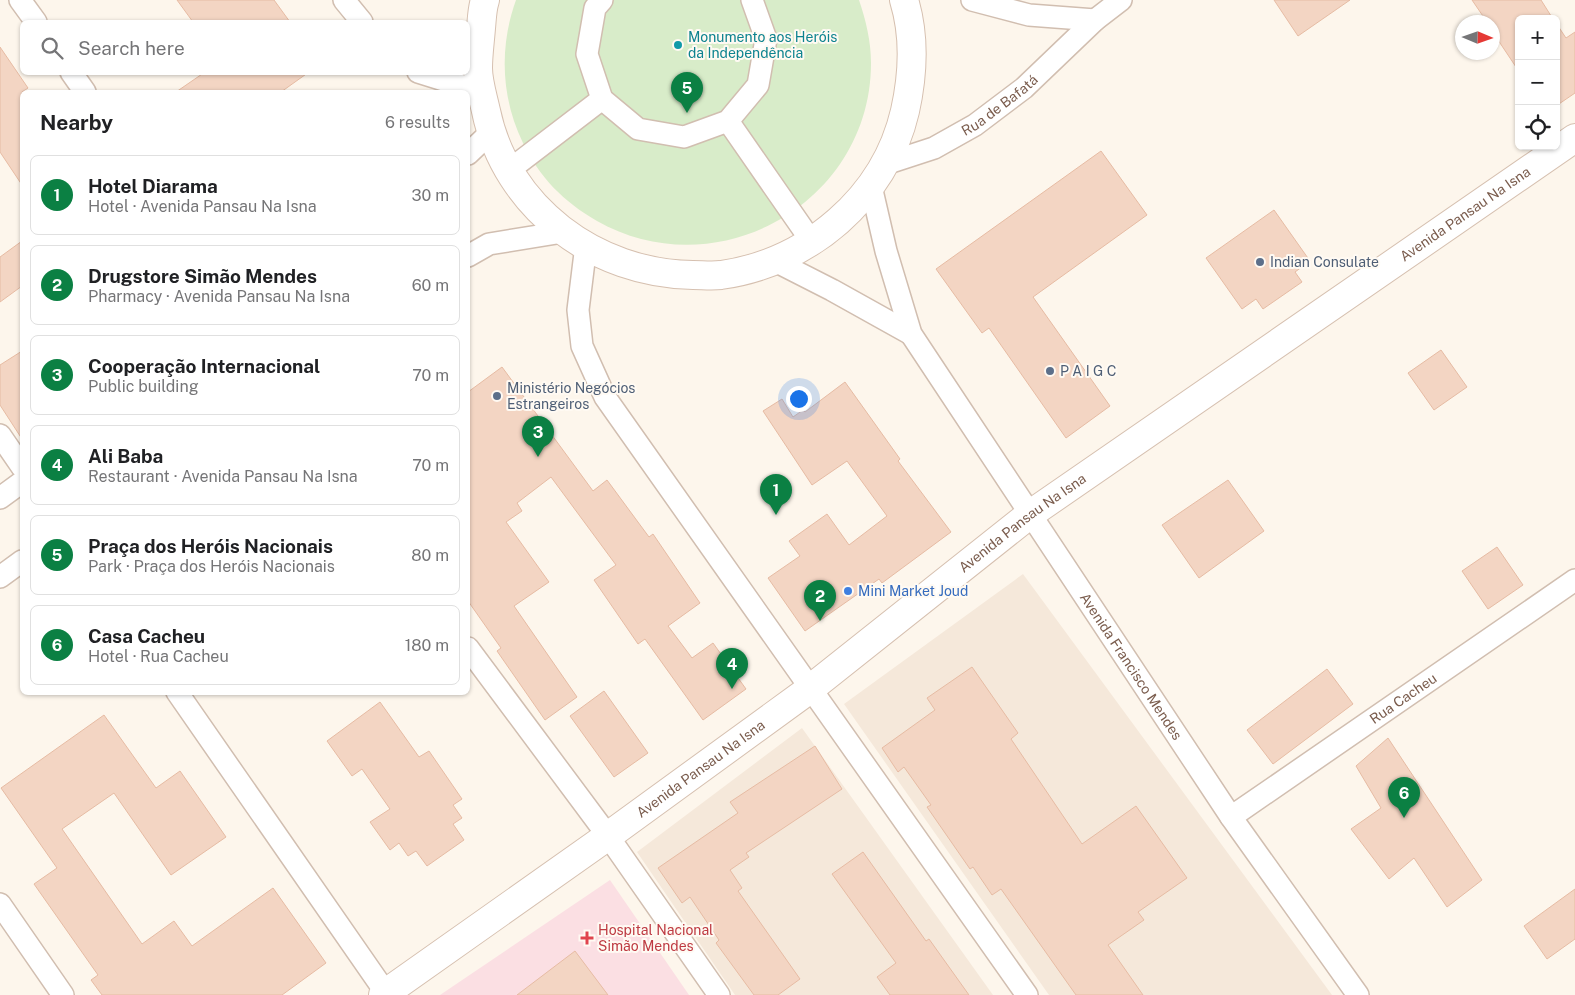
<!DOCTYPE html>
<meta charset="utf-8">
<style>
:root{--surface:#fff;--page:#f6f6f6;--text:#202124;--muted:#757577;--line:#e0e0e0;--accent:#0b8043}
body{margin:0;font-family:"Public Sans",sans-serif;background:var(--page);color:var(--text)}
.controls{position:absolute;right:15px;top:15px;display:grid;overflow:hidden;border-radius:8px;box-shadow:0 1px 4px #0004}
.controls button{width:45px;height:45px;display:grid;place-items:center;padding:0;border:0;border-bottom:1px solid var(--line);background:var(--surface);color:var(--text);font:25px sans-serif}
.compass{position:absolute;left:1455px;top:15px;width:45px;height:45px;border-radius:50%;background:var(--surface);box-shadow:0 1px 4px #0004;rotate:92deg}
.you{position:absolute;left:798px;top:398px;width:18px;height:18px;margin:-12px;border:4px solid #fff;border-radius:50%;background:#1a73e8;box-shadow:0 0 0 8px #1a73e833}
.badge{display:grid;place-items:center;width:32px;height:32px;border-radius:50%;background:var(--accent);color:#fff;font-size:16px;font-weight:700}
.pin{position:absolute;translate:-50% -41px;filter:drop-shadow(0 1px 2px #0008)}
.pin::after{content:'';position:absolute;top:26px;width:18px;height:15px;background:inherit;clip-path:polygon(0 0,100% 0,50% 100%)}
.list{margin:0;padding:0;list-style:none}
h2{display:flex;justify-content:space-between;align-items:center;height:65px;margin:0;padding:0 20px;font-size:21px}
h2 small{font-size:16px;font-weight:400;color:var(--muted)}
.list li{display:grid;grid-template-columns:32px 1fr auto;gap:15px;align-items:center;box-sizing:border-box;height:80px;margin:0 10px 10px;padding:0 10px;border:1px solid var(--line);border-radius:8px}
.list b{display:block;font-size:19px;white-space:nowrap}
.list p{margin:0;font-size:16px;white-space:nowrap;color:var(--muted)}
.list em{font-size:16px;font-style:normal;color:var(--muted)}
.icon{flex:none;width:28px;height:28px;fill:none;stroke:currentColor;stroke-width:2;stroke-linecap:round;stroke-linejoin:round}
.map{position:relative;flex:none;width:1575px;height:995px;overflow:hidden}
.search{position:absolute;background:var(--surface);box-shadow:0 1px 4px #0004;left:20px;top:20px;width:450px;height:55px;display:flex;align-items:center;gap:12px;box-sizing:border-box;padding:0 18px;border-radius:8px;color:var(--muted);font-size:19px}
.panel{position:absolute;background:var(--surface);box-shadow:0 1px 4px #0004;left:20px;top:90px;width:450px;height:605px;border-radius:8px}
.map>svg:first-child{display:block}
.residential{fill:#f5e8da}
.medical{fill:#fbdfe3}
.green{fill:#d8ecc9}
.building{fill:#f3d5c3;stroke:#e6bba3}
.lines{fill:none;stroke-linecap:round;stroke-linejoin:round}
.street-casing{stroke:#d1beb0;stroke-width:24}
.secondary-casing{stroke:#d6c0b0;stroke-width:30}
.street{stroke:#fff;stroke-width:21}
.secondary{stroke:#fff;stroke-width:28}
.culture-dot{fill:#0f9aa8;stroke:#fffaf3;stroke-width:2}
.service-dot{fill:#5c6f8a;stroke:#fffaf3;stroke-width:2}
.shop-dot{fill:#3f7fe0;stroke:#fffaf3;stroke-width:2}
.health-dot{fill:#e0444e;stroke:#fffaf3;stroke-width:2}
.labels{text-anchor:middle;stroke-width:4;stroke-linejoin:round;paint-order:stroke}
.culture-label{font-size:14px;fill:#0d838f;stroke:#fffaf3;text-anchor:start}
.street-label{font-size:14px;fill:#7a5c4d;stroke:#fffaf3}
.service-label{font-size:14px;fill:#4e5e75;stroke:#fffaf3;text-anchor:start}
.shop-label{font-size:14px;fill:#366cbe;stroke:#fffaf3;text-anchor:start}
.health-label{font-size:14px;fill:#be3a42;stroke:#fffaf3;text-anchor:start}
</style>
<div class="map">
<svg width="1575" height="995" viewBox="0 0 1575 995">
<rect width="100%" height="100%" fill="#fdf6ec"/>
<path class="residential" d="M1023,574l309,421h-283l-205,-291z
M802,728l191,267h-258l-98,-143z"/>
<path class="medical" d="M610,880l79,115h-249z"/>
<path class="green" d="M516,0h343c7,21 12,41 12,63 0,140 -154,226 -274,158 -33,-19 -58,-44 -74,-78 -22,-45 -24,-96 -7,-143z"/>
<path class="building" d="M177,0h97l16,22h-97z
M1274,0h76l-52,36z
M1472,0h69l12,19h-34v57l-4,-4 3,-2 -26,-39v-9h-5z
M1556,23l10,15 9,-6v61l-19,13z
M0,47l28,41 -6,4v93l-22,-33z
M205,72h104l-28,20h-105z
M1101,151l46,64 -114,82 77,109 -44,32 -77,-110 -7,5 -46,-64z
M1274,210l36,51 -15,11 7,10 -39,27 -7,-10 -14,10 -36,-51z
M22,241v45l-22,16v-45z
M1441,350l26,37 -33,23 -26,-37z
M22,351v88l-22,-34v-40z
M502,367l91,124 14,-11 42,57 4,-3 47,69 -32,23 24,32 21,-15 33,46 -43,31 -58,-81 -7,5 -44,-64 22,-15 -65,-88 -34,26 5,8 -16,11 43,60 -35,24 63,91 -32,23 -48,-69 4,-3 -33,-47v-209z
M845,382l55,77 -2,2 53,71 -69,51 -3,-4 -74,52 -37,-53 32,-22 -11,-15 38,-27 22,31 38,-29 -40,-55 -35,24 -49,-74 19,-12 11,18 10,-7 2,2z
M1228,480l36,51 -65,47 -37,-53z
M1497,547l26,38 -35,24 -26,-38z
M972,667l46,66 -7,6 71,105 54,-38 51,72 -49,34 6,8 -36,25 35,50h-67l-75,-106 -9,6 -19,-28 -3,2 -43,-62 4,-2 -27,-38 -6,5 -16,-24 53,-38 -8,-12z
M1327,669l26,35 -80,60 -26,-34z
M604,691l44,62 -34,24 -44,-61z
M380,702l39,55 10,-6 33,48 -9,6 9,13 -9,6 11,16 -37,26 -11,-15 -8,5 -9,-13 -9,7 -20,-28 20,-13 -28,-40 -10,7 -25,-35z
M104,715l52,73 24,-17 46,66 -55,38 -57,-82 -52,36 80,115 32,-23 18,25 81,-58 53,75 -44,32h-180l-11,-15 7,-5 -64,-91 23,-16 -56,-80z
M1388,738l94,142 -35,27 -33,-49 -25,21 -38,-50 30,-21 -25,-42z
M815,746l27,43 -96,64 3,4 -19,13 12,18 -4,3 62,88 -22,16h-24l-38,-52 3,-3 -29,-43 -8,6 -24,-35 80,-55 -8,-11z
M863,852l63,89 3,-2 40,56h-79l-13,-18 19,-14 -64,-89z
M1575,889v50l-28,20 -23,-33z
M575,951l33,44h-91z"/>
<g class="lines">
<g class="street-casing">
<g id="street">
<path d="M20,0l16,22"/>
<path d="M344,0l18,22"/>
<path d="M602,0l-7,8 -8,46 15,45 36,30 46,8 44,-16 30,-36 8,-46 -14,-39"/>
<path d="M972,0l57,15 66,5"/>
<path d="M71,72l14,20"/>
<path d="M418,72l64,20"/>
<path d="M728,121l84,121"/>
<path d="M468,154l22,-21"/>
<path id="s1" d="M885,164l49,-16 41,-23 49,-37 71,-68 26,-20"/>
<path d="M508,171l94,-72"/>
<path id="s2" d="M871,186l15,65 25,83 320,483 127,178"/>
<path d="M586,245l-8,65 4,36 23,51 422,598"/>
<path d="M468,256l21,-12 74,-12"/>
<path d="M775,261l57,29 79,44"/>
<path d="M0,435l22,32"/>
<path d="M0,498l22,-16"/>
<path d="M0,577l22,-16"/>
<path d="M468,648l140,188 111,159"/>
<path d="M177,692l209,301"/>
<path id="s3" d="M1231,817l344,-237"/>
<path d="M0,904l63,91"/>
</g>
</g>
<g class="secondary-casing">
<g id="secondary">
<path d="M485,0c-3,9 -3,18 -4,28 -1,13 -3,27 -3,40 0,14 5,29 8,43 20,97 110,163 207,164 9,0 19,1 28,0 87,-12 164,-77 184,-164 8,-36 10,-75 -1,-111"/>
<path id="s4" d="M383,995l225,-159 202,-147 219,-174 546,-377"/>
</g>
</g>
<use href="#street" class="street"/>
<use href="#secondary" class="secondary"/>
</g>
<circle class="culture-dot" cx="678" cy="45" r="5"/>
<g class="service-dot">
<circle cx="1260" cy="262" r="5"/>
<circle cx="1050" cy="371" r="5"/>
<circle cx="497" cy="396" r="5"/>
</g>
<circle class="shop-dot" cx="848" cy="591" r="5"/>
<path class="health-dot" d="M584.5 930.5h5v5h5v5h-5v5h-5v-5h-5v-5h5z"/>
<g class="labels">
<g class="culture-label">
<text x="688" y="42">Monumento aos Heróis<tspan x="688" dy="16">da Independência</tspan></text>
</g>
<g class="street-label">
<text dy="5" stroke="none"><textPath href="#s1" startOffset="130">Rua de Bafatá</textPath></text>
<text dy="5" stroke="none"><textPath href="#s4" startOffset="1335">Avenida Pansau Na Isna</textPath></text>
<text dy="5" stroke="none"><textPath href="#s4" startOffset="795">Avenida Pansau Na Isna</textPath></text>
<text dy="5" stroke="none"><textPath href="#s2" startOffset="552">Avenida Francisco Mendes</textPath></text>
<text dy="5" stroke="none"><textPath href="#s3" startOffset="209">Rua Cacheu</textPath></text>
<text dy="5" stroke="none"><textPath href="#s4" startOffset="390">Avenida Pansau Na Isna</textPath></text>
</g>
<g class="service-label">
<text x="1270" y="267">Indian Consulate</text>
<text x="1060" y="376">P A I G C</text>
<text x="507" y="393">Ministério Negócios<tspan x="507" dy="16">Estrangeiros</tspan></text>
</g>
<g class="shop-label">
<text x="858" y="596">Mini Market Joud</text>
</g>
<g class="health-label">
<text x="598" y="935">Hospital Nacional<tspan x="598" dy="16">Simão Mendes</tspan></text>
</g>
</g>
</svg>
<div class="controls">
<button>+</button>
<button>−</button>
<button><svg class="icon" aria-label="locate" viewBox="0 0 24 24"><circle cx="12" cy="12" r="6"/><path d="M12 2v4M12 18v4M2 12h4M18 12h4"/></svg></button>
</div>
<svg class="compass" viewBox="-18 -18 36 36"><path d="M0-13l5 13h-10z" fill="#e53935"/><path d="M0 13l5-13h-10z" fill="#757577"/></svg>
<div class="you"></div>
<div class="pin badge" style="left:776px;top:515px">1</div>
<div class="pin badge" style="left:820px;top:621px">2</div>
<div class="pin badge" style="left:538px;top:457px">3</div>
<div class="pin badge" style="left:732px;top:689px">4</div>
<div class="pin badge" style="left:687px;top:113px">5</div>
<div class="pin badge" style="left:1404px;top:818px">6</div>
<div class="search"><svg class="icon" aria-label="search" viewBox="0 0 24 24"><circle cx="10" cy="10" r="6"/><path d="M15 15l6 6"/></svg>Search here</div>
<section class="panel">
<h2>Nearby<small>6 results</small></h2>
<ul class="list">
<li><span class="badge">1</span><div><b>Hotel Diarama</b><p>Hotel · Avenida Pansau Na Isna</p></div><em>30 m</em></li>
<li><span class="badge">2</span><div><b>Drugstore Simão Mendes</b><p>Pharmacy · Avenida Pansau Na Isna</p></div><em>60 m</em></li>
<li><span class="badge">3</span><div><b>Cooperação Internacional</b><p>Public building</p></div><em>70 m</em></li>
<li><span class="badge">4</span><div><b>Ali Baba</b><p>Restaurant · Avenida Pansau Na Isna</p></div><em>70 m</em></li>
<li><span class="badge">5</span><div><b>Praça dos Heróis Nacionais</b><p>Park · Praça dos Heróis Nacionais</p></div><em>80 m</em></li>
<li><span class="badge">6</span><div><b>Casa Cacheu</b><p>Hotel · Rua Cacheu</p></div><em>180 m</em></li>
</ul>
</section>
</div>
